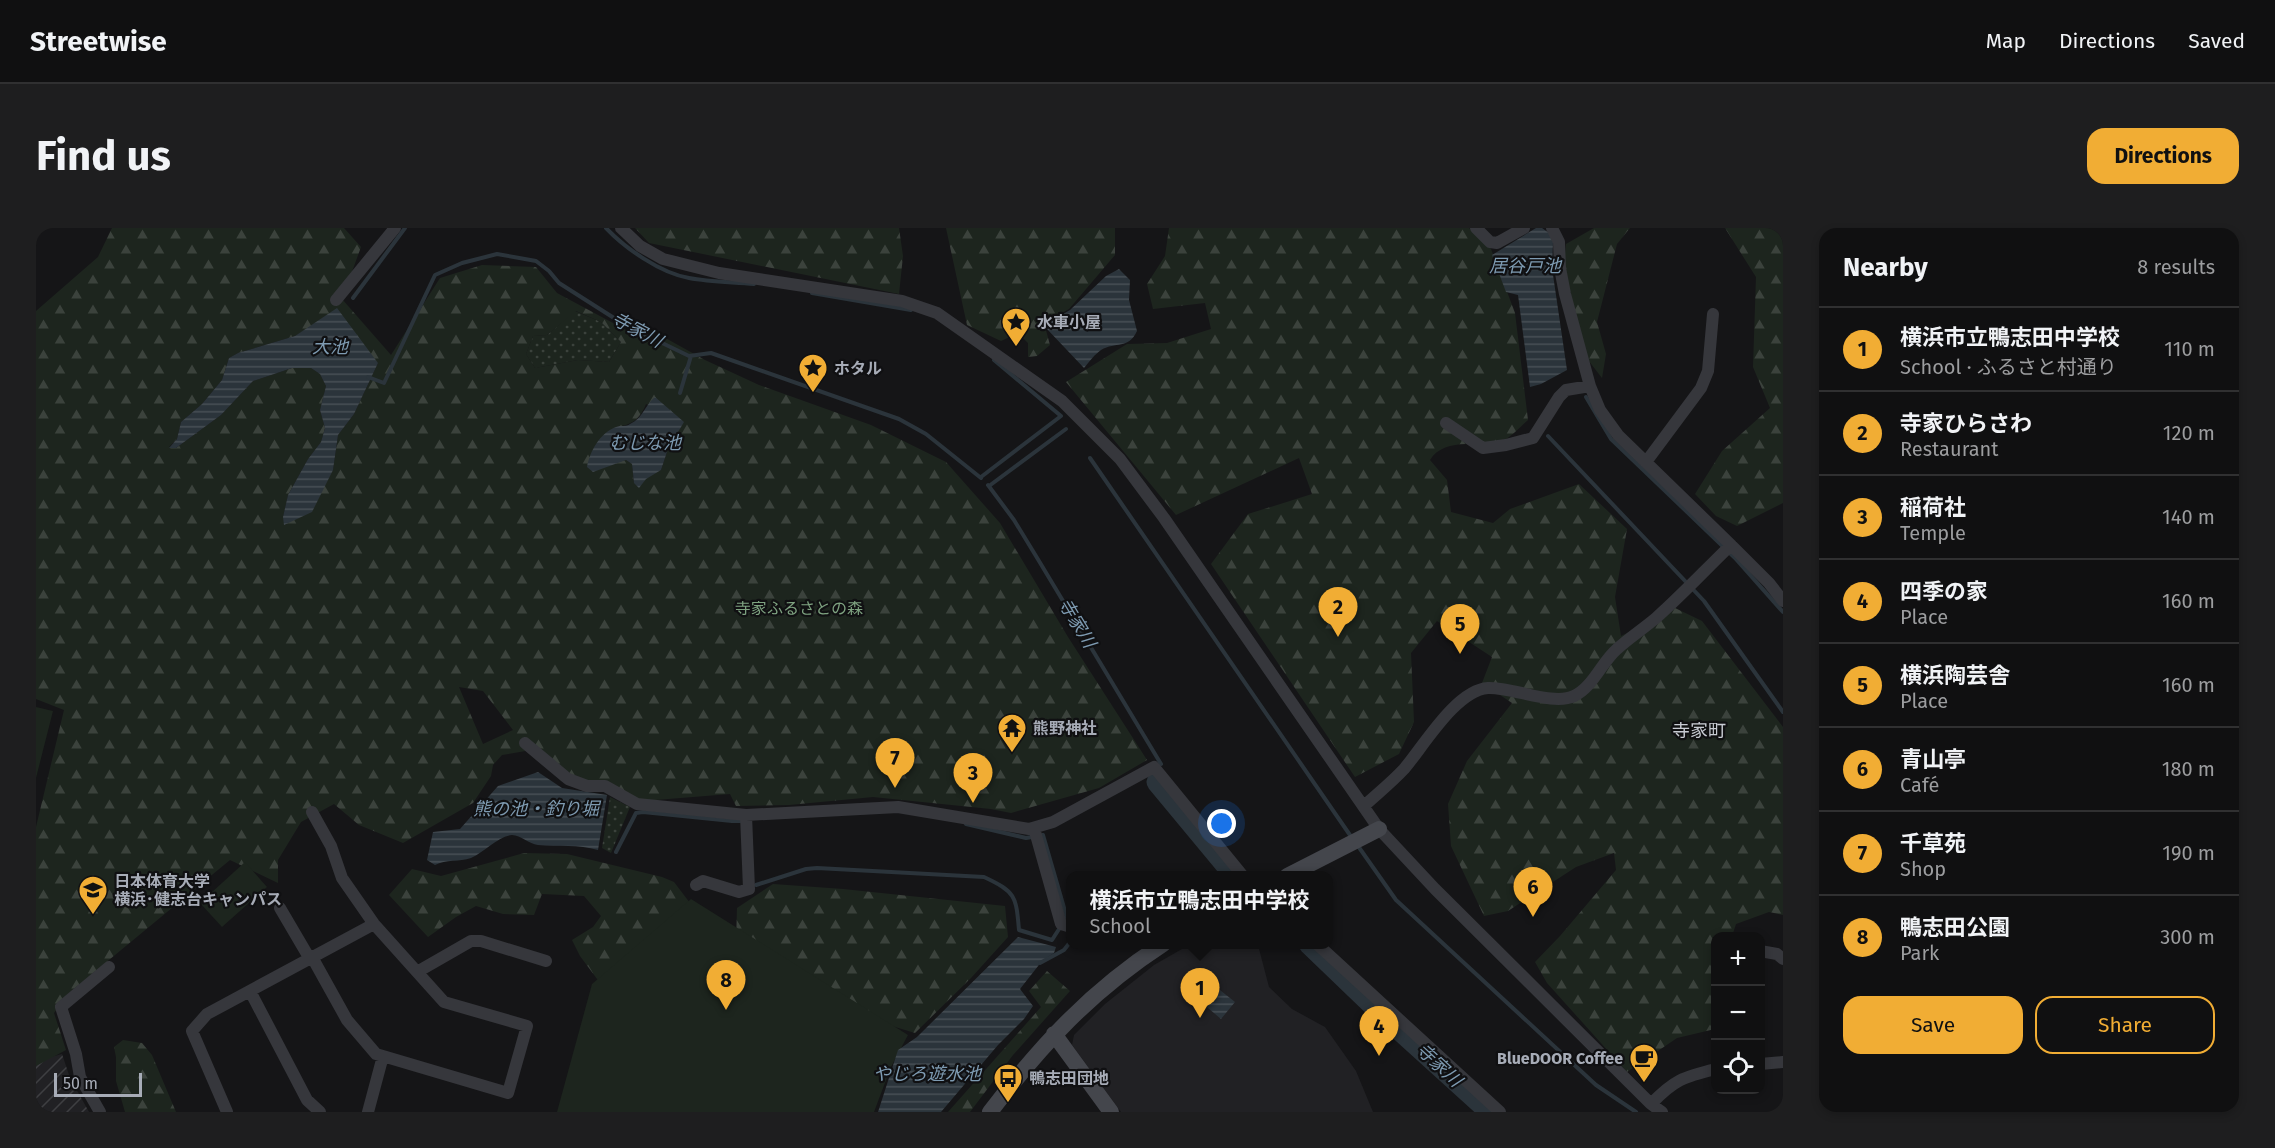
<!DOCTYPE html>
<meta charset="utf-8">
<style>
:root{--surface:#101011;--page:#1e1e1f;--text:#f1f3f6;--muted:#9c9d9f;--line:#303031;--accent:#f1ad34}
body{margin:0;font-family:"Fira Sans","Noto Sans JP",sans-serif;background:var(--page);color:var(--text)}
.controls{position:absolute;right:18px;bottom:18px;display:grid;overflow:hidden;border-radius:12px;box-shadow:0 3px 9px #0003}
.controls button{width:54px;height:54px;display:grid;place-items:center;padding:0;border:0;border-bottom:2px solid var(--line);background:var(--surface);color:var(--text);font:30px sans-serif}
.scale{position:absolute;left:18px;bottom:15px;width:88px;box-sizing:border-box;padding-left:6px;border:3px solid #a7acb7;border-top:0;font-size:16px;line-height:21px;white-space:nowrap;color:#a7acb7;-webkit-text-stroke:4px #101012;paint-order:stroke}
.you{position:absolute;left:1186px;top:596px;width:21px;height:21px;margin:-15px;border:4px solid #fff;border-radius:50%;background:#1a73e8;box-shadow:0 0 0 9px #1a73e833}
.badge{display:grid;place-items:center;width:39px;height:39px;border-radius:50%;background:var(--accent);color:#111;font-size:20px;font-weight:700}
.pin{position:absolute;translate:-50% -50px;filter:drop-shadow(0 2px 3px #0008)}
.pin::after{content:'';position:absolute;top:32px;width:21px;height:18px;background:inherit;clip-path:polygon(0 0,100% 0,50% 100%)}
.popup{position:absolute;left:1030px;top:643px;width:267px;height:78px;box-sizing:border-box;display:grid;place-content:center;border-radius:12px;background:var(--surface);filter:drop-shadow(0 2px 4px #0005);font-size:20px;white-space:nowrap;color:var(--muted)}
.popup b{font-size:22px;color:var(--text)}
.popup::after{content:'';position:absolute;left:50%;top:100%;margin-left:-12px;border:12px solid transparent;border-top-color:var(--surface)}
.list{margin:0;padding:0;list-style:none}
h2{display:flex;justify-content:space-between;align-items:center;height:78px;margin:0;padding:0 24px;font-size:26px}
h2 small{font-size:20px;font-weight:400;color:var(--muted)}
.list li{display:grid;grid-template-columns:39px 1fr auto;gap:18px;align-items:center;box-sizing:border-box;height:84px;padding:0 24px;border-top:2px solid var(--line)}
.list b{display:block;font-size:22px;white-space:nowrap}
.list p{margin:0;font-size:20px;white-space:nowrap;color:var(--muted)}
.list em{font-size:20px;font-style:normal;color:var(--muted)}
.actions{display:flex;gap:12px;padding:18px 24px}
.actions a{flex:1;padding:14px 0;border:2px solid var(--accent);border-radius:18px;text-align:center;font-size:21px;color:var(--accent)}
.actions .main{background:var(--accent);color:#111}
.icon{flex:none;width:33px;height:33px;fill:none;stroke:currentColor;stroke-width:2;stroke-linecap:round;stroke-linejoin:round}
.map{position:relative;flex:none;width:1747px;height:884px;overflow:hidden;border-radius:18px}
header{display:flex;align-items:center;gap:36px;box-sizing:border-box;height:84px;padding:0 30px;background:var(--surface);border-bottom:2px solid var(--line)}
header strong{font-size:28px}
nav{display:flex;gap:33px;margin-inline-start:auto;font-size:21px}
.intro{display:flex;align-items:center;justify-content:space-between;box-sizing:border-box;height:144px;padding:0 36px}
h1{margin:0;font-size:42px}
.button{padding:15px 27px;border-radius:18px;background:var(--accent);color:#111;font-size:21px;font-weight:700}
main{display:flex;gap:36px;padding:0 36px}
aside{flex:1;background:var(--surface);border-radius:18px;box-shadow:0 3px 9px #0003}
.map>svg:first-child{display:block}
.built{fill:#212124}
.industrial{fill:url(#industrial-furrows)}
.grass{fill:url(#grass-dots)}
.forest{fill:url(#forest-firs);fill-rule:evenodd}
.park{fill:#1d251e}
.water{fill:url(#water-rules)}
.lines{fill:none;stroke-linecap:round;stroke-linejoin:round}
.stream{stroke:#2b343b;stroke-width:4}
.river{stroke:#2b343b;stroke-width:21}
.street{stroke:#36373c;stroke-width:12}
.secondary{stroke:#44464c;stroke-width:16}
.labels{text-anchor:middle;stroke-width:4.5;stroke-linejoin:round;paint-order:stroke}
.poi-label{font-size:16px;font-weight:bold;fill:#a7acb7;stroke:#101012;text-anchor:start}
.park-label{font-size:16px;fill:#7ea280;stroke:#101012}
.water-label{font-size:18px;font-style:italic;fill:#7e9bb2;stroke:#101012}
.neighbourhood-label{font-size:18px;fill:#c8cbd3;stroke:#101012}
</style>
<header>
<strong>Streetwise</strong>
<nav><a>Map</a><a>Directions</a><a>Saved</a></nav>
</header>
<div class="intro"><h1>Find us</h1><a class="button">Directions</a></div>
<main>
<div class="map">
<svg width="1747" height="884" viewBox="0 0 1747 884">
<defs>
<pattern id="industrial-furrows" width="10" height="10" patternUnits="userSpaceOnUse" patternTransform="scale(1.5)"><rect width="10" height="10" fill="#212124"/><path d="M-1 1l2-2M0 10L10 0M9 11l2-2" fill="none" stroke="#3e3f42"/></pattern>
<pattern id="grass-dots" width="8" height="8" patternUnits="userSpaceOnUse" patternTransform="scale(1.5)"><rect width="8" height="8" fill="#1d251e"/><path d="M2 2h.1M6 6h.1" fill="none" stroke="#3b423c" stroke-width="1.8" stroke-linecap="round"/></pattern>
<pattern id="forest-firs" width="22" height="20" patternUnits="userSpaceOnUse" patternTransform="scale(1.5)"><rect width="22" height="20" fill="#1d251e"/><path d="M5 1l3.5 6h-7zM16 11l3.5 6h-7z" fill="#3b423c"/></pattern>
<pattern id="water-rules" width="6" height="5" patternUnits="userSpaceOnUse" patternTransform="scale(1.5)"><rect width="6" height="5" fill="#2b343b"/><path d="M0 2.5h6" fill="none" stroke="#474f55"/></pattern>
</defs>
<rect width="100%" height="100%" fill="#151517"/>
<path class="built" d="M1153,717h69l11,42 23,22 33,18 31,44 17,41h-252l-49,-67 2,-10 31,-31 49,-39z"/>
<path class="industrial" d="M26,826l8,24 19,34h-53v-51z"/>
<path class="grass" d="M539,83l26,11 20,20 -12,20 -31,-2 -43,8 -9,-14 7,-18 14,-1z
M574,569l20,10 -19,46 -9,-5z"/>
<path class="forest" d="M76,0h232l17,19 -19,52 49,56 49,-77 42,-13 54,2 21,26 69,37 34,5 45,25 54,25 112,40 75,37 54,61 68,114 79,123 -48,28 -88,25 -20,-4 -118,-12 -84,8 -53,1 -6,-12 -87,7 -82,-20 -24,-32 -35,6 -9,10 -2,11 -18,27 -70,40 -44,-18 -25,-21 -33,18 -23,38v23l-48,-23 -161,133 -15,20 12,37 -30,16v-239l28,-117 -28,-11v-388l62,-54zM540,83l25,11 20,20 -12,20 -31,-2 -43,8 -9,-14 7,-18 14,-1zM280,95l62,40 -24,51 -16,21 -5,35 -50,47 5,-22 20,-36 13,-17 4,-14 -5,-18 6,-24 -6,-12 -9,-6h-19l-39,13 -32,34 -45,33 -7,-1 8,-8 4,-17 21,-18 20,-24 7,-22 9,-5 57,-17zM610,176l37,18 -15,27 -7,21 -27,13 -2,-19 -6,-4 -8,2 -2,-35c16,-2 24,-8 30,-23zM423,459l24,4 30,39 -30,14z
M599,0h264l4,28 -4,38 -250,-51z
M910,0h169v27l-46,54 -25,14 6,22 -13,11 -9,1v-14l-10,-10 -17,8 -34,-16z
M1133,0h300l22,21 24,64 13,107c-7,6 -15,15 -22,19 -21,10 -61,-4 -76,21l17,20 4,32 42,11 17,-14 69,-25 48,45 -12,68 6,39 54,-28 27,13 81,106v188l-14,-3 -33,12 -4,12h-16l-1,93 -38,9 -50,34 -80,-89 -12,-21 25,-26 56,-66 -2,-17 -38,14 -68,44 -24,5 -33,-70 -3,-42 19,-43 45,-58 -30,-20 10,-26 -55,-36 -26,32 3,69 -15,32 -44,23 -144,-213 37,-50 64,-20 -13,-36 -123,57 -110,-133 61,-38 40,-1 44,-14 -6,-26 -52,6 -6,-25 18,-28z
M1558,0h36l-13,16 -20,78 9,32 -4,24 -17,-22 -21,-91 2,-21z
M1689,0h58v275l-46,23 -21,-10 -21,-22 27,-43 48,-43 -17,-41 3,-90z
M488,625l43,1 95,23 12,5 19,25 -87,84 -26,-35 -8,-16 21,-13 8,-11 -17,-20 -42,-2 -8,21 -31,-1 -27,-8 -20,11 -28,20 -39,-42 23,-26 29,7z
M737,656l70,5 162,17 3,31 -37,41 -56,55 -180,-55 2,-70z
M1011,743l23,20 -57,64 -43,57h-22l93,-105 -12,-16z
M87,812l19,3 10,12 24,57h-51l-9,-31v-24l-2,-10z"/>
<path class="park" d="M0,479l17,4 -17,67z
M209,634l22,25 -45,40 -22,-24z
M655,671l217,136 -17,32 -17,45h-317l35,-128z"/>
<path class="water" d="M1500,0h6l7,5 4,9 -1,26 15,102 -26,14 -11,3 -12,-92 -12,-3 -14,-37z
M1083,41l11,11 -1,20 8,31c-9,19 -21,10 -36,19 -6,4 -12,12 -17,18l-37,-39 1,-6 22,-13 36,-34z
M301,80l41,55 -24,51 -16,21 -5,35 -21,42 -28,13 -1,-8 5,-22 20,-36 13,-17 4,-14 -5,-18 6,-24 -6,-12 -9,-6h-19l-39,13 -32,34 -45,33h-7l8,-9 4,-17 21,-18 20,-24 7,-22 9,-5 57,-17z
M619,169l29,25 -16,27 -7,21 -15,9 -7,9 -5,-5 -2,-19 -6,-4 -33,12 -6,-5c3,-16 13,-34 29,-40 5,-2 10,0 14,-3 13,-6 15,-19 25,-27z
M502,544l24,16 45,7 -9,55c-20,-6 -39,-3 -60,-5 -9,-1 -17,-10 -26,-10 -15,2 -27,17 -41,23 -12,4 -25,1 -36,7l-8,-5 6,-28 27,-3 38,-43z
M982,709l38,10 -2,6 -12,8 -22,28 13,17 -9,13 -26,26 -57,67h-63l20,-62 19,-13z
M1165,747l34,27 -14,17 -33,-28z"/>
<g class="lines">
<path class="stream" d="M570,0c19,20 54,45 83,50 21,4 44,4 65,6
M776,65l99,17
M317,70l52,-70
M332,149l16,6 51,-108 27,-12 35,-9 39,7 13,10 10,12 66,42 64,31 22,-3 188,66 27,15 55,44
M644,165l11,-37
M1550,169l25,42 124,119 48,54
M1512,208l156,165 79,111
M1054,230l262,380
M945,249l80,-61 -67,-56
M952,257l26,35 25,41 122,203
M953,258l77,-57
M930,596l60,14 17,-3 24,83
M1322,618l38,54 200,185 40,27
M580,624l20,-39 7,-1 89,9h12
M720,657l50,-16 11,-1 167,9c32,15 32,19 35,53l33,10 9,-14
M1004,735l24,-13 7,-9"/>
<path class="river" d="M1121,554l78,94
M1273,716l76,73 105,95"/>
<path class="street" d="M585,0l19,18 23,13 56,14 183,28 35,12 125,88 58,58 44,59 215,311 56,60 216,215 11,8
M1440,0l14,14 7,1 27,-15
M1516,0l7,14 1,26 5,26 25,92 10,24 18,25 113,110 38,38 14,18
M300,72l59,-72
M1410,195l37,25 23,-3 27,-7 26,-41 7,-7 24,-4
M1610,234l55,-74 7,-17 5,-57
M489,515l43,36 19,7h18l32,18 109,11 152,-8 131,22 24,-7 101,-55 89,109
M1328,578c13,-12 28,-24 40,-37 19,-22 52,-79 84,-81 24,-1 65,18 86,8 19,-9 27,-33 43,-47 12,-11 26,-20 39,-31 26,-23 50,-49 75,-73
M998,600l27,96 10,3
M660,657l7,-4 36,11 10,-3 -3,-74
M244,680l27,46 5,3 35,63 29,34 132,39 19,-67 -83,-24 -70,-78 -32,-46 -11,-32 -19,-34
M1281,716l183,168
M1724,723l17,3 6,5
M381,744l54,-31h10l65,20
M214,763l57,109 13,12
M1724,836l23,-2
M1615,876c23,-24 32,-27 65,-35
M64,884l-20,-35 -4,-23 -15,-47 48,-40
M191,884l-35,-81 15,-17 167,-90
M332,884l15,-56"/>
<path class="secondary" d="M1251,648l92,-47
M1018,806l57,78
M954,884c52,-68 101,-121 173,-168"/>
</g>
<defs>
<g id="sight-pin" transform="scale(1.5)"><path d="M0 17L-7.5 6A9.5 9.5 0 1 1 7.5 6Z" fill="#f1ad34" stroke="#101012"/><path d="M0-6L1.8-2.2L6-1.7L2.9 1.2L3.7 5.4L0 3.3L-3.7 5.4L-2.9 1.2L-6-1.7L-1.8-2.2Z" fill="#111"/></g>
<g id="temple-pin" transform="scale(1.5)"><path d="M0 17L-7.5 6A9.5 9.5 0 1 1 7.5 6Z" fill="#f1ad34" stroke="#101012"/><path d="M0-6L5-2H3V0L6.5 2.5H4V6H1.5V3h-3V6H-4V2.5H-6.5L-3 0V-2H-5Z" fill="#111"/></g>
<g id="university-pin" transform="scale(1.5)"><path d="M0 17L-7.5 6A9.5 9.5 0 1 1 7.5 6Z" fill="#f1ad34" stroke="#101012"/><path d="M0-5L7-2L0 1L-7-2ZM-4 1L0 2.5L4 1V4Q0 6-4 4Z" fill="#111"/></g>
<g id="cafe-pin" transform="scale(1.5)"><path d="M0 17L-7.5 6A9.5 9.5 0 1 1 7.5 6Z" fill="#f1ad34" stroke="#101012"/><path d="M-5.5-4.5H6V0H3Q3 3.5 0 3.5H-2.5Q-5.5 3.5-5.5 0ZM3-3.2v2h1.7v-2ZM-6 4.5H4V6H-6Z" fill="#111"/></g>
<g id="bus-pin" transform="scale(1.5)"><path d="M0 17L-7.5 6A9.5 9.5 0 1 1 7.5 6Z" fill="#f1ad34" stroke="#101012"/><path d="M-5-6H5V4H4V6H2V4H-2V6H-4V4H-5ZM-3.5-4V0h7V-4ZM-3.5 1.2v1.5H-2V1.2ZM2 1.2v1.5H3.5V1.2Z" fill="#111"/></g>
</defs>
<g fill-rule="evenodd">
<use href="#sight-pin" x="980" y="94"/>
<use href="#sight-pin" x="777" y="140"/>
<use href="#temple-pin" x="976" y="500"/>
<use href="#university-pin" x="57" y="662"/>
<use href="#cafe-pin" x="1608" y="830"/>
<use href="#bus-pin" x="972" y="850"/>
</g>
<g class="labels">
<g class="poi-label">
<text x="1001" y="100">水車小屋</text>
<text x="798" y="146">ホタル</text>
<text x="997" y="506">熊野神社</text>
<text x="78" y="659">日本体育大学<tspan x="78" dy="18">横浜･健志台キャンパス</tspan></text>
<text x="1587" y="836" text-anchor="end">BlueDOOR Coffee</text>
<text x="993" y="856">鴨志田団地</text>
</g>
<g class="park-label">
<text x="763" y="386">寺家ふるさとの森</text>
</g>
<g class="water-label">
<text x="1489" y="44">居谷戸池</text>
<text transform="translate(601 102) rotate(28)" y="6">寺家川</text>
<text x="294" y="125">大池</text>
<text x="609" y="221">むじな池</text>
<text transform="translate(1041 395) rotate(59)" y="6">寺家川</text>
<text x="500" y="587">熊の池・釣り堀</text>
<text transform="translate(1403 837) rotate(43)" y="6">寺家川</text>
<text x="891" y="852">やじろ遊水池</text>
</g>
<g class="neighbourhood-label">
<text x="1663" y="509">寺家町</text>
</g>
</g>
</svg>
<div class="controls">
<button>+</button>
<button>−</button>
<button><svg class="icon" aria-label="locate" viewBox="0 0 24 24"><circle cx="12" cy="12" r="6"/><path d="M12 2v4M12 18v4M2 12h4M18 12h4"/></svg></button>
</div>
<div class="scale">50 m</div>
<div class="you"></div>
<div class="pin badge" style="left:1164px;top:790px">1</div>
<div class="popup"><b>横浜市立鴨志田中学校</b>School</div>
<div class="pin badge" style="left:1302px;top:409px">2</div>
<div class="pin badge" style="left:937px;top:575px">3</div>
<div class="pin badge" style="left:1343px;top:828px">4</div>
<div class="pin badge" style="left:1424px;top:426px">5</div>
<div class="pin badge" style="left:1497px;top:689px">6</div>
<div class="pin badge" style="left:859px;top:560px">7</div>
<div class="pin badge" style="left:690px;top:782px">8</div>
</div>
<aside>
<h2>Nearby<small>8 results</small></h2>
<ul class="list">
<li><span class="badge">1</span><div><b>横浜市立鴨志田中学校</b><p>School · ふるさと村通り</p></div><em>110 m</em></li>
<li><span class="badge">2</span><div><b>寺家ひらさわ</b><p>Restaurant</p></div><em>120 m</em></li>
<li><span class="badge">3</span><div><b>稲荷社</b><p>Temple</p></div><em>140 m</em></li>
<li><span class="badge">4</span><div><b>四季の家</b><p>Place</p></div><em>160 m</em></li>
<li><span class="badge">5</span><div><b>横浜陶芸舎</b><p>Place</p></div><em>160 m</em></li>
<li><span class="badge">6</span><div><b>青山亭</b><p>Café</p></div><em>180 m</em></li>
<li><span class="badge">7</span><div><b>千草苑</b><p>Shop</p></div><em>190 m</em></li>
<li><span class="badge">8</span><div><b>鴨志田公園</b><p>Park</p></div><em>300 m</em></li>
</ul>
<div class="actions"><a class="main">Save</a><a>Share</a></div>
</aside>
</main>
